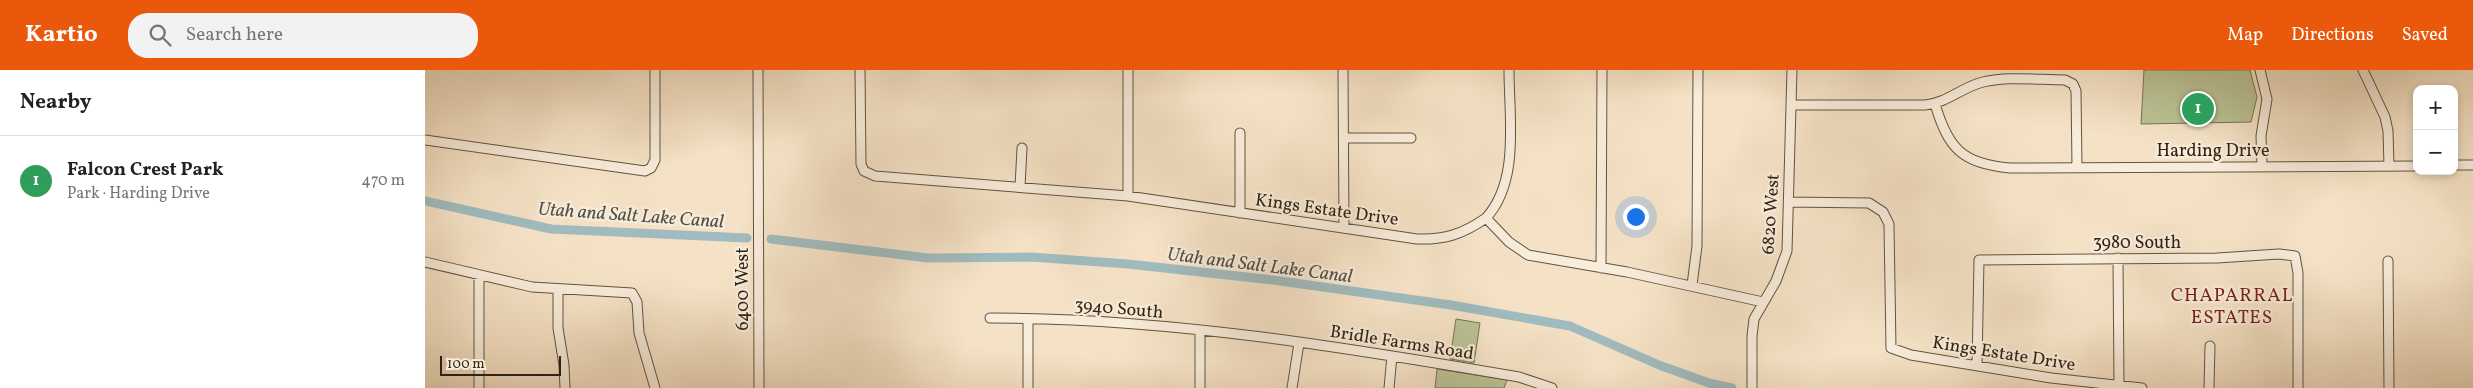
<!DOCTYPE html>
<meta charset="utf-8">
<style>
:root{--surface:#fff;--page:#f2f2f2;--text:#222;--muted:#767676;--line:#e0e0e0;--accent:#ea580c}
body{margin:0;font-family:Vollkorn,serif;background:var(--page);color:var(--text)}
.controls{position:absolute;right:15px;top:15px;display:grid;overflow:hidden;border-radius:10px;box-shadow:0 2px 8px #0003}
.controls button{width:45px;height:45px;display:grid;place-items:center;padding:0;border:0;border-bottom:1px solid var(--line);background:var(--surface);color:var(--text);font:25px sans-serif}
.scale{position:absolute;left:15px;bottom:12px;width:121px;box-sizing:border-box;padding-left:5px;border:2px solid #302416;border-top:0;font-size:14px;line-height:18px;white-space:nowrap;color:#302416;-webkit-text-stroke:4px #f8ecda;paint-order:stroke}
.you{position:absolute;left:1210px;top:146px;width:18px;height:18px;margin:-12px;border:4px solid #fff;border-radius:50%;background:#1a73e8;box-shadow:0 0 0 8px #1a73e833}
.badge{display:grid;place-items:center;width:32px;height:32px;border-radius:50%;background:var(--accent);color:#fff;font-size:16px;font-weight:700}
.pin{position:absolute;translate:-50% -50%;border:2px solid #fff;box-shadow:0 1px 5px #0006}
.list{margin:0;padding:0;list-style:none}
h2{display:flex;justify-content:space-between;align-items:center;height:65px;margin:0;padding:0 20px;font-size:21px}
h2 small{font-size:16px;font-weight:400;color:var(--muted)}
.list li{display:grid;grid-template-columns:32px 1fr auto;gap:15px;align-items:center;box-sizing:border-box;height:90px;padding:0 20px;border-top:1px solid var(--line)}
.list b{display:block;font-size:19px;white-space:nowrap}
.list p{margin:0;font-size:16px;white-space:nowrap;color:var(--muted)}
.list em{font-size:16px;font-style:normal;color:var(--muted)}
.icon{flex:none;width:28px;height:28px;fill:none;stroke:currentColor;stroke-width:2;stroke-linecap:round;stroke-linejoin:round}
.map{position:relative;flex:none;width:2048px;height:318px;overflow:hidden}
header{display:flex;align-items:center;gap:30px;box-sizing:border-box;height:70px;padding:0 25px;background:var(--accent);color:#fff}
header strong{font-size:24px}
nav{display:flex;gap:28px;margin-inline-start:auto;font-size:18px}
.search{width:350px;height:45px;background:var(--page);display:flex;align-items:center;gap:12px;box-sizing:border-box;padding:0 18px;border-radius:20px;color:var(--muted);font-size:19px}
main{display:flex}
aside{flex:1;background:var(--surface)}
.map>svg:first-child{display:block}
.green{fill:#bbc396;stroke:#767456}
.lines{fill:none;stroke-linecap:round;stroke-linejoin:round}
.canal{stroke:#a0bbbf;stroke-width:9}
.minor-casing{stroke:#615442;stroke-width:11}
.minor{stroke:#f8ecda;stroke-width:9}
.labels{text-anchor:middle;stroke-width:4.5;stroke-linejoin:round;paint-order:stroke}
.street-label{font-size:18px;fill:#302416;stroke:#f8ecda}
.water-label{font-size:19px;font-style:italic;fill:#525149;stroke:#f8ecda}
.neighbourhood-label{font-size:19px;letter-spacing:1px;fill:#7a1f14;stroke:#f8ecda}
</style>
<header>
<strong>Kartio</strong>
<div class="search"><svg class="icon" aria-label="search" viewBox="0 0 24 24"><circle cx="10" cy="10" r="6"/><path d="M15 15l6 6"/></svg>Search here</div>
<nav><a>Map</a><a>Directions</a><a>Saved</a></nav>
</header>
<main>
<aside>
<h2>Nearby<small></small></h2>
<ul class="list">
<li><span class="badge" style="background:#2e9e5b">1</span><div><b>Falcon Crest Park</b><p>Park · Harding Drive</p></div><em>470 m</em></li>
</ul>
</aside>
<div class="map">
<svg width="2048" height="318" viewBox="0 0 2048 318">
<rect width="100%" height="100%" fill="#f5e2c6"/>
<filter id="stains"><feTurbulence type="fractalNoise" baseFrequency=".004" numOctaves="4"/><feColorMatrix values="0 0 0 0 .2 0 0 0 0 .09 0 0 0 0 .02 0 0 0 .5 -.17"/></filter>
<radialGradient id="worn" r=".72"><stop offset=".6" stop-color="#630" stop-opacity="0"/><stop offset="1" stop-color="#630" stop-opacity=".3"/></radialGradient>
<path class="green" d="M1719,0h106l7,27 -6,25 -110,2z
M1031,249l24,4 -6,40 -24,-4z
M1012,299l70,11 -3,8h-69z"/>
<g class="lines">
<path class="canal" d="M0,131l126,28 196,9
M346,169l157,19 103,-1 97,7 145,16 178,25 119,21 89,39 50,18 23,5"/>
<g class="minor-casing">
<path id="minor" d="M333,0l1,318
M435,0l1,94 3,7 11,5 253,20 289,43c28,1 46,-5 69,-21l23,24 19,13 99,17 136,30
M918,0l1,158
M1835,0l7,29 -6,37 1,30
M1938,0l22,47 3,14 1,35
M1510,34c13,44 27,60 75,64l407,-2
M1367,35h133c22,-2 37,-18 58,-23 25,-6 56,-2 82,-2l8,4 3,7 1,76
M815,63v80
M919,68h67
M0,70l220,31 6,-3 4,-8v-90
M2029,95h19
M595,117l2,-39
M703,126v-126
M1364,132l80,1 14,9 6,12 2,124 20,7 140,23 91,10
M1061,148c34,-37 23,-100 23,-148
M1693,188l1,128
M1963,191l1,127
M0,192l107,25 100,6 5,9 2,31 16,55
M1176,198l1,-198
M1267,215l5,-39 1,-176
M133,219v39l6,37 1,23
M565,248c178,0 354,29 529,59l33,11
M603,249v69
M775,261v57
M1552,296l2,-106 238,-2 62,-4 16,2 3,17v115
M54,318v-112
M867,318l7,-45
M964,318l3,-32
M1327,318v-52l2,-17 22,-38 11,-30 5,-181
M1784,318l1,-42"/>
</g>
<use href="#minor" class="minor"/>
</g>
<g class="labels">
<g class="street-label">
<text x="1788" y="86">Harding Drive</text>
<text transform="translate(902 139) rotate(8)" y="6">Kings Estate Drive</text>
<text transform="translate(1345 144) rotate(-86)" y="6">6820 West</text>
<text x="1712" y="178">3980 South</text>
<text transform="translate(317 219) rotate(-90)" y="6">6400 West</text>
<text transform="translate(694 238) rotate(5)" y="6">3940 South</text>
<text transform="translate(977 272) rotate(9)" y="6">Bridle Farms Road</text>
<text transform="translate(1579 283) rotate(9)" y="6">Kings Estate Drive</text>
</g>
<g class="water-label">
<text transform="translate(206 144) rotate(4)" y="7">Utah and Salt Lake Canal</text>
<text transform="translate(835 194) rotate(7)" y="7">Utah and Salt Lake Canal</text>
</g>
<g class="neighbourhood-label">
<text x="1807" y="231">CHAPARRAL<tspan x="1807" dy="22">ESTATES</tspan></text>
</g>
</g>
<rect width="100%" height="100%" filter="url(#stains)"/>
<rect width="100%" height="100%" fill="url(#worn)"/>
</svg>
<div class="controls">
<button>+</button>
<button>−</button>
</div>
<div class="scale">100 m</div>
<div class="you"></div>
<div class="pin badge" style="left:1773px;top:39px;background:#2e9e5b">1</div>
</div>
</main>
